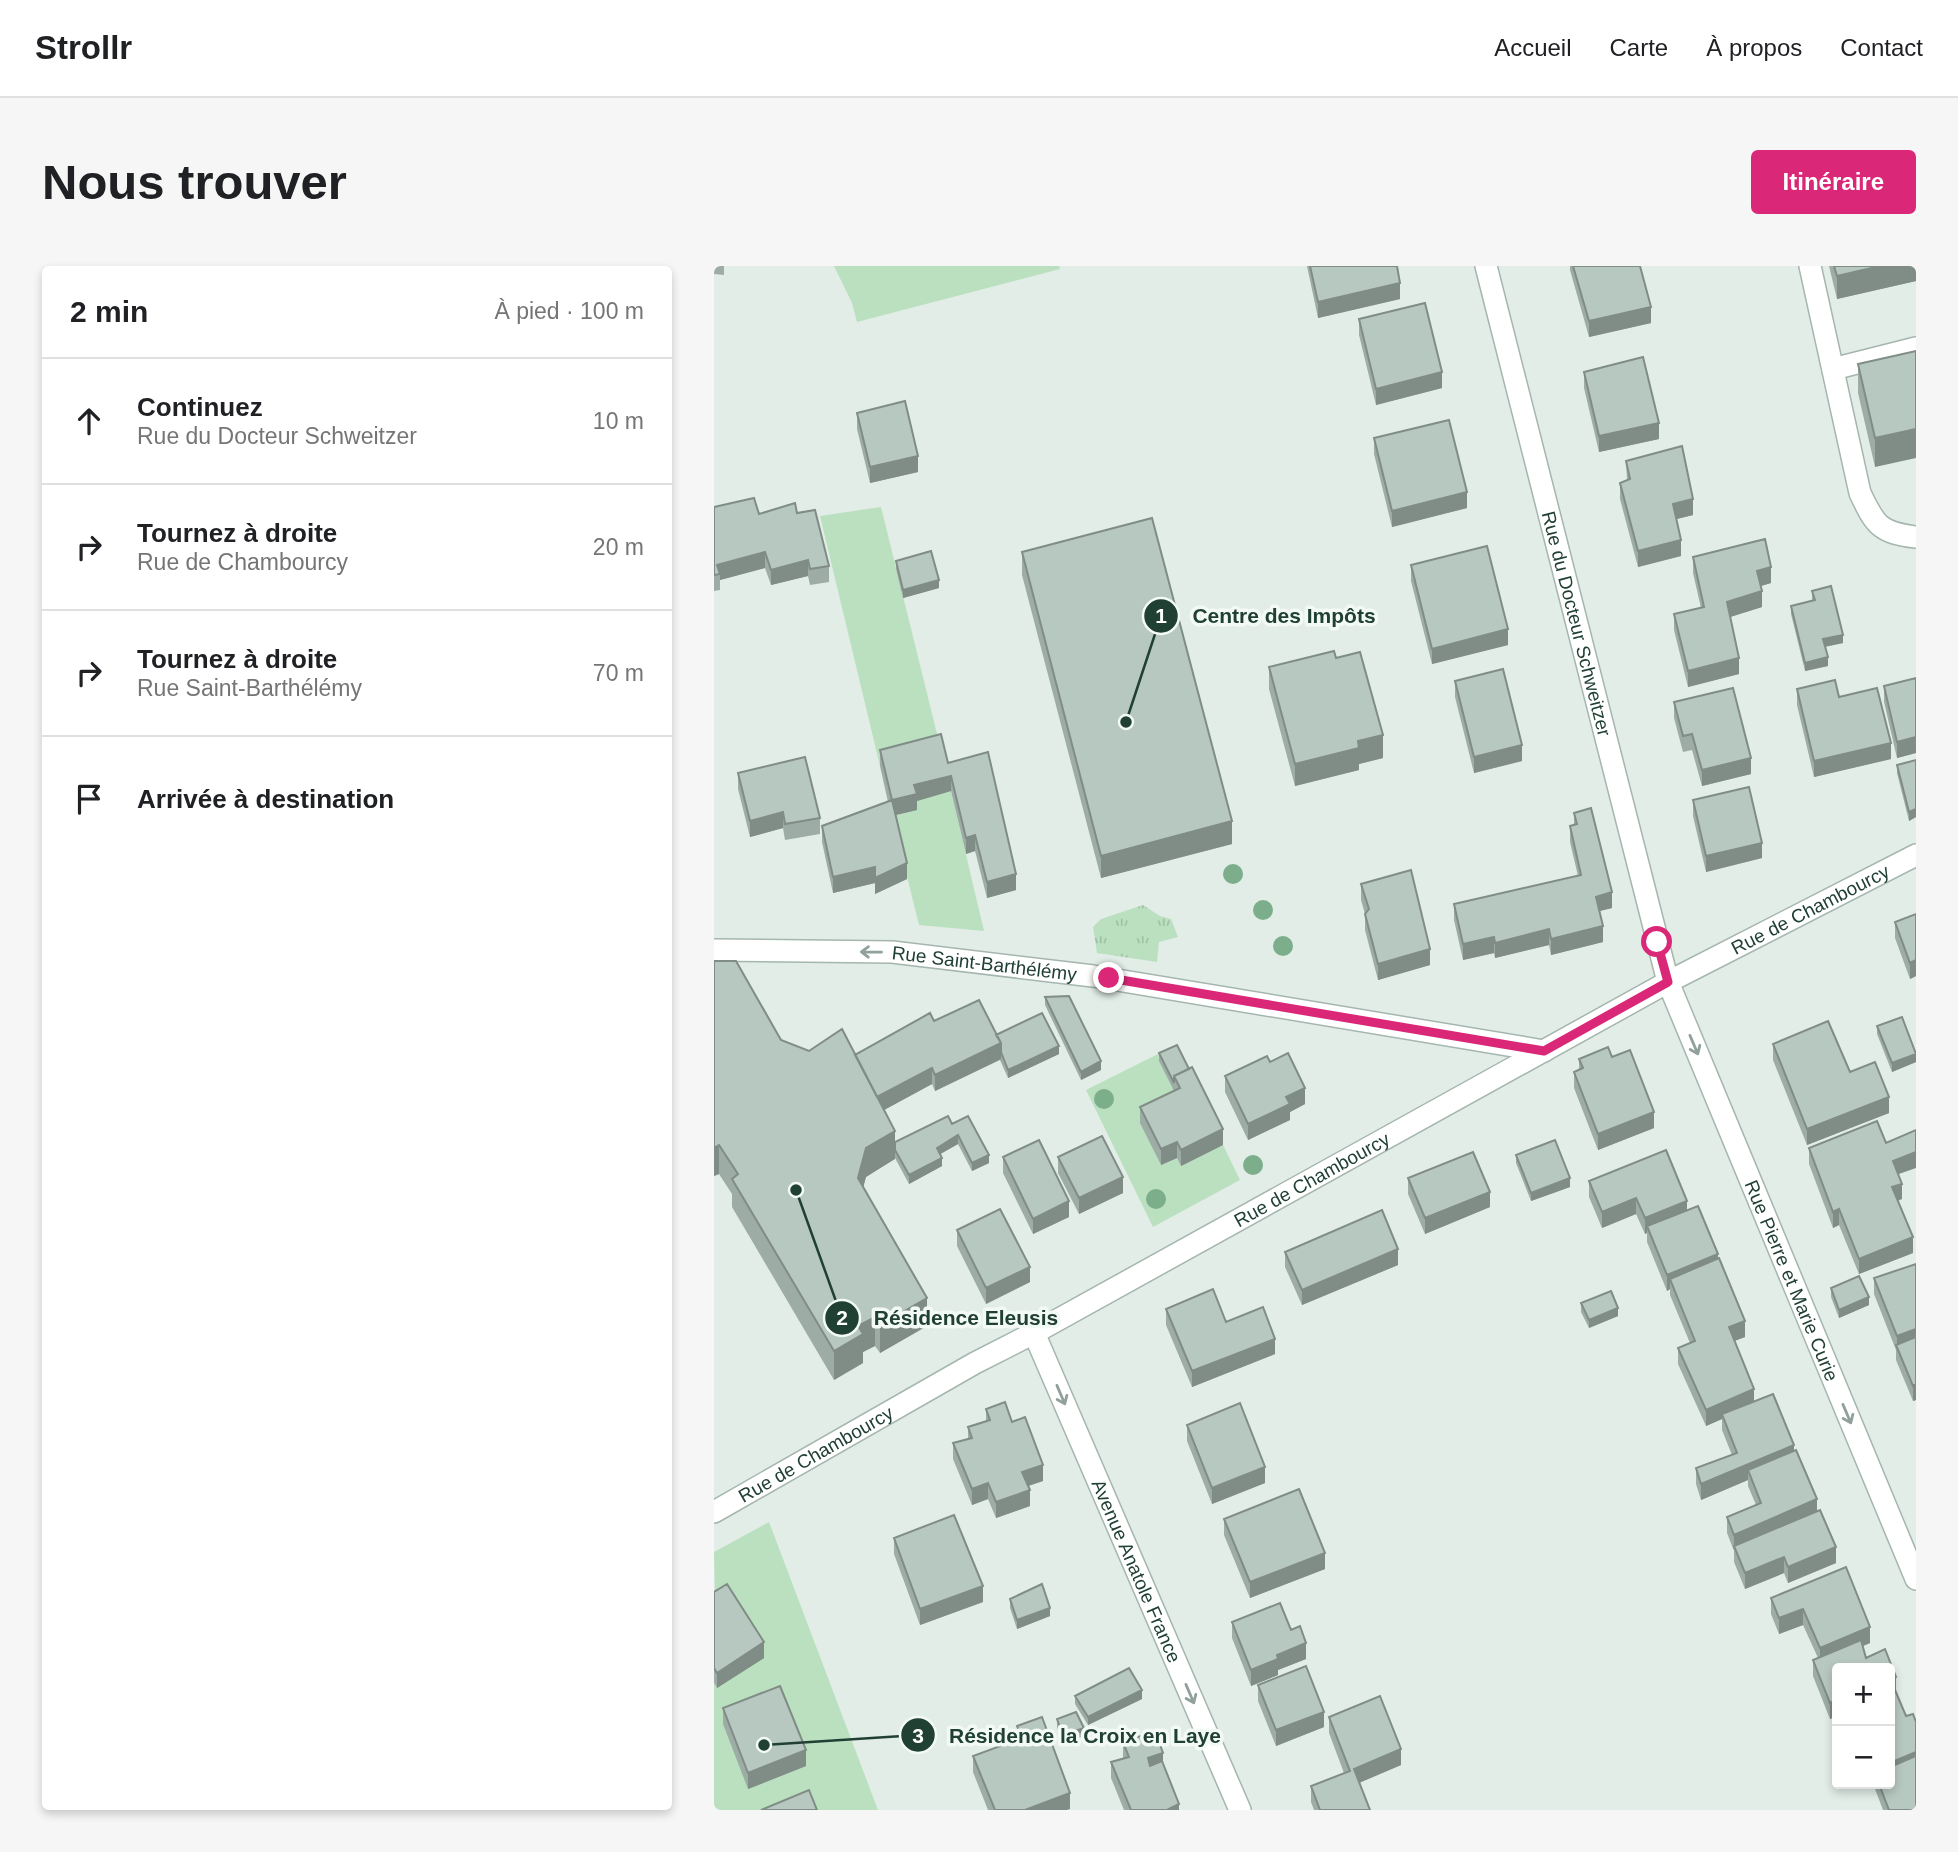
<!DOCTYPE html>
<html lang="fr">
<meta charset="utf-8">
<style>
:root{--surface:#fff;--page:#f6f6f6;--text:#202124;--muted:#757577;--line:#e0e0e0;--accent:#db2777}
body{margin:0;font-family:Helvetica,sans-serif;background:var(--page);color:var(--text)}
.controls{position:absolute;right:21px;bottom:21px;display:grid;overflow:hidden;border-radius:7px;box-shadow:0 4px 10px #0003}
.controls button{width:63px;height:63px;display:grid;place-items:center;padding:0;border:0;border-bottom:2px solid var(--line);background:var(--surface);color:var(--text);font:35px sans-serif}
.stop{position:absolute;width:21px;height:21px;margin:-16px;border:5px solid #db2777;border-radius:50%;background:#fff}
.stop.end{background:#db2777;border-color:#fff;box-shadow:0 2px 7px #0008}
.list{margin:0;padding:0;list-style:none}
h2{display:flex;justify-content:space-between;align-items:center;height:91px;margin:0;padding:0 28px;font-size:30px}
h2 small{font-size:23px;font-weight:400;color:var(--muted)}
.list li{display:grid;grid-template-columns:46px 1fr auto;gap:21px;align-items:center;box-sizing:border-box;height:126px;padding:0 28px;border-top:2px solid var(--line)}
.list b{display:block;font-size:26px;white-space:nowrap}
.list p{margin:0;font-size:23px;white-space:nowrap;color:var(--muted)}
.list em{font-size:23px;font-style:normal;color:var(--muted)}
.icon{flex:none;width:38px;height:38px;fill:none;stroke:currentColor;stroke-width:2;stroke-linecap:round;stroke-linejoin:round}
.map{position:relative;flex:none;width:1202px;height:1544px;overflow:hidden;border-radius:7px}
header{display:flex;align-items:center;gap:42px;box-sizing:border-box;height:98px;padding:0 35px;background:var(--surface);border-bottom:2px solid var(--line)}
header strong{font-size:33px}
nav{display:flex;gap:38px;margin-inline-start:auto;font-size:24px}
.intro{display:flex;align-items:center;justify-content:space-between;box-sizing:border-box;height:168px;padding:0 42px}
h1{margin:0;font-size:49px}
.button{padding:18px 32px;border-radius:7px;background:var(--accent);color:#fff;font-size:24px;font-weight:700}
main{display:flex;gap:42px;padding:0 42px}
aside{flex:1;background:var(--surface);border-radius:7px;box-shadow:0 4px 10px #0003}
.map>svg:first-child{display:block}
.grass{fill:url(#grass-tufts)}
.garden{fill:#bae0c0}
.lines{fill:none;stroke-linecap:round;stroke-linejoin:round}
.minor-casing{stroke:#a4b6ae;stroke-width:24}
.minor{stroke:#fff;stroke-width:21}
.tree{fill:#7cae8b}
.wall{fill:#9daca5}
.shaded-wall{fill:#808c86}
.building{fill:#b7c8c0;stroke:#808c86;stroke-width:2}
.oneway{stroke:#90a09a}
.route{stroke:#db2777;stroke-width:9}
.labels{text-anchor:middle;stroke-width:7;stroke-linejoin:round;paint-order:stroke}
.street-label{font-size:19px;fill:#214034;stroke:#f3faf6}
.leader{fill:none;stroke:#214034;stroke-width:2.5}
.callout-dot{fill:#214034;stroke:#f3faf6;stroke-width:2.5}
.mark-label{font-size:21px;text-anchor:middle;font-weight:bold;fill:#fff}
.callout-label{font-size:21px;text-anchor:middle;font-weight:bold;fill:#214034;stroke:#f3faf6;stroke-width:7;stroke-linejoin:round;paint-order:stroke}
</style>
<header>
<strong>Strollr</strong>
<nav><a>Accueil</a><a>Carte</a><a>À propos</a><a>Contact</a></nav>
</header>
<div class="intro"><h1>Nous trouver</h1><a class="button">Itinéraire</a></div>
<main>
<aside>
<h2>2 min<small>À pied · 100 m</small></h2>
<ul class="list">
<li><svg class="icon" aria-label="ahead" viewBox="0 0 24 24"><path d="M12 20V5M6 11l6-6 6 6"/></svg><div><b>Continuez</b><p>Rue du Docteur Schweitzer</p></div><em>10 m</em></li>
<li><svg class="icon" aria-label="right" viewBox="0 0 24 24"><path d="M7 20v-9h11M14 6l5 5-5 5"/></svg><div><b>Tournez à droite</b><p>Rue de Chambourcy</p></div><em>20 m</em></li>
<li><svg class="icon" aria-label="right" viewBox="0 0 24 24"><path d="M7 20v-9h11M14 6l5 5-5 5"/></svg><div><b>Tournez à droite</b><p>Rue Saint-Barthélémy</p></div><em>70 m</em></li>
<li><svg class="icon" aria-label="arrive" viewBox="0 0 24 24"><path d="M6 21V4h12l-3 4 3 4H6"/></svg><div><b>Arrivée à destination</b></div></li>
</ul>
</aside>
<div class="map">
<svg width="1202" height="1544" viewBox="0 0 1202 1544">
<defs>
<pattern id="grass-tufts" width="24" height="20" patternUnits="userSpaceOnUse" patternTransform="scale(1.75)"><rect width="24" height="20" fill="#bae0c0"/><path d="M3 7l-1-3M5 7V3M7 7l1-3M15 17l-1-3M17 17v-4M19 17l1-3" fill="none" stroke="#a0c1a6"/></pattern>
</defs>
<rect width="100%" height="100%" fill="#e2ede7"/>
<path class="grass" d="M429,639l17,11 11,3 7,18 -19,5 -2,20 -60,-9 -4,-26 8,-8z"/>
<path class="garden" d="M120,0h225l1,3 -203,53 -5,-19z
M167,241l60,243 -61,16 -60,-250z
M237,525l33,140 -65,-6 -27,-109 24,-6 -2,-9z
M460,780l3,7 3,50 -39,20 20,42 16,-7 4,7 42,-20 17,35 -87,47 -67,-137z
M55,1256l109,288h-164v-127l3,5 -3,-136z"/>
<g class="lines">
<g class="minor-casing">
<g id="minor">
<path id="s1" d="M772,0l182,716 248,597"/>
<path d="M1096,0l50,227c15,32 20,40 56,44"/>
<path d="M1119,103l83,-21"/>
<path id="s2" d="M0,684l178,2 201,24 451,75"/>
<path id="s3" d="M320,1067l206,477"/>
<path id="s4" d="M0,1246l261,-149 59,-30 634,-351 248,-127"/>
</g>
</g>
<use href="#minor" class="minor"/>
</g>
<g class="tree">
<circle cx="519" cy="608" r="10"/>
<circle cx="549" cy="644" r="10"/>
<circle cx="569" cy="680" r="10"/>
<circle cx="390" cy="833" r="10"/>
<circle cx="539" cy="899" r="10"/>
<circle cx="442" cy="933" r="10"/>
</g>
<path class="wall" d="M0,0h10v9l-10,-1z
M593,0h90l3,33 -82,19z
M856,0h70l11,57 -62,14 -19,-67z
M1115,0h87v15l-79,18z
M645,53l83,69 -66,17 -17,-70z
M1202,85l-41,116 -17,-74v-29z
M870,106l75,67 -60,13 -15,-64z
M143,147l61,59 -48,11 -13,-54z
M660,172l93,70 -75,19 -18,-73z
M912,195l67,54 -17,4 5,37 -43,11 -18,-68v-16l7,-3z
M0,241l45,7 38,-1 32,53v16l-19,3 -2,-9 -37,9 -6,-17 -45,12v10l-6,1z
M308,286l210,292 -131,34 -79,-303z
M979,291l78,26 -10,3 1,21 -32,10 9,57 -51,13 -14,-57v-16l27,-6 -8,-35z
M182,295l43,27 -36,10 -7,-29z
M697,299l97,80 -76,19 -21,-83z
M1098,325l31,52 -18,4 3,19 -23,5 -14,-57v-8l21,-6z
M622,392l47,100 -24,6v6l-64,16 -26,-97v-22z
M1202,412v75l-19,5 -13,-56v-16z
M741,415l67,80 -48,12 -19,-76z
M1083,423l42,8 52,62 -77,18 -17,-72z
M960,436l77,72 -49,12 -10,-36 -9,2 -9,-34z
M166,484l68,13 68,127 -29,8 -12,-47 -9,3 -15,-63 -34,10v9l-22,5 12,64 -32,15v-11l-42,10 -11,-51v-16l66,-24 -8,-36z
M1202,494v57l-7,4 -12,-48v-8z
M24,507l82,45v16l-35,6 -2,-12 -33,9 -12,-48z
M979,534l69,58 -56,14 -13,-56z
M860,547l38,95 -13,3 4,31 -52,13 -2,-10 -54,13 -1,-5 -31,7 -9,-40v-16l124,-28 -8,-34v-16l4,-1z
M647,618l69,81 -52,15 -13,-50v-16l-4,-14z
M1202,648v62l-6,3 -15,-41v-16z
M0,695l67,79 28,11 46,4 79,-34 62,14 63,19 -51,24 -8,-18 -65,31 -3,-7 -48,26 11,32 57,-18 37,39 -17,8 -14,-27 -18,10 2,12 -33,18 -14,-26 -29,19 -3,10 64,139 -47,27 -5,-7 -12,6v11l-29,17 -102,-173v-13l-13,-20 -5,2z
M331,731l56,73 -20,10 -36,-75z
M1163,760l39,36 -24,10 -15,-38z
M1059,778l77,28 39,41 -82,32 -34,-85z
M445,787l64,92 -42,21 -4,-8 -16,7 -21,-42v-16l34,-16 -15,-30z
M898,791l42,71 -56,22 -24,-62v-16l5,-3v-10z
M556,796l35,42 -15,8v8l-42,20 -23,-48v-16z
M1095,882l89,26 4,25 -4,2 15,52 -54,21 -20,-49 -6,3 -24,-64z
M802,889l54,32 -39,14 -15,-38z
M289,891l66,60 -36,17 -30,-61z
M344,891l65,36 -44,21 -21,-41z
M694,912l82,29 -65,27 -17,-40z
M875,915l98,29 31,49 27,78 -11,4 20,61 40,49 42,112 -48,20 -4,-10 -39,16 -11,-27v-11l-7,-18v-16l29,-12 -8,-19v-6l-47,20 -5,-16v-16l36,-13 -10,-25v-11l-16,7 -28,-62v-16l12,-5 -20,-48v-6l-3,2 -20,-49v-9l-2,1 -9,-20 -34,14 -13,-31z
M243,964l73,52 -44,22 -29,-58z
M571,986l113,13 -96,40 -17,-38z
M1202,998v136l-3,1 -17,-41v-10l-22,-56v-16z
M1117,1022l38,17 -30,13 -8,-21z
M867,1037l37,13 -29,12 -8,-16z
M452,1043l60,13 49,32 -83,33 -26,-62z
M272,1143l26,13 31,59 -15,5 2,20 -34,12 -8,-19 -16,6 -19,-46v-16l15,-4v-12l18,-6z
M473,1159l78,58 -53,21 -25,-63z
M510,1253l101,50 -75,29 -26,-63z
M180,1272l89,64 -63,23 -26,-71z
M1132,1301l24,76 -7,3 3,12 30,34 20,118h-33l-8,-21v-4l-4,2 -1,-3h20l-53,-116v48l-7,3 -17,-43v-16l5,-2 -15,-33 -24,9 -8,-20v-16z
M0,1326l50,66 -47,30 -3,-5z
M296,1333l40,17 -33,13 -7,-21z
M518,1356l59,8 15,29 -28,11v5l-27,11 -19,-48z
M544,1419l66,42 -48,19 -18,-45z
M361,1430l67,3 -54,26 -13,-21z
M9,1442l83,58 -58,23 -25,-65z
M615,1451l72,48 -42,18 11,27h-56l-3,-8v-16l33,-13 -15,-40z
M343,1453l27,17 -21,7 -6,-16z
M303,1460l53,83 -4,1h-78l-15,-38v-16l44,-16z
M409,1476l40,22 16,46h-55l-13,-32v-16l12,-4z"/>
<path class="shaded-wall" d="M1166,0h36v15l-79,18v-23z
M686,17v16l-82,19v-16z
M937,41v16l-62,14v-16z
M728,106v16l-66,17v-16z
M945,157v16l-60,13v-16z
M1202,163v29l-41,9v-29z
M204,190v16l-48,11v-16z
M753,226v16l-75,19v-16z
M979,233v16l-20,5v-16z
M967,274v16l-43,11v-16z
M51,286v16l-45,12v-6l-3,-9z
M94,294v16l-37,9v-15z
M1057,301v16l-14,4v-16z
M225,314v8l-36,10v-8z
M1048,325v16l-35,11v-16z
M794,363v16l-76,19v-15z
M1129,369v8l-20,4v-8z
M1114,391v9l-23,5v-8z
M1025,392v16l-51,13v-16z
M669,469v23l-24,6v6l-64,16v-22l63,-23z
M1202,471v16l-19,5v-16z
M1177,477v16l-77,18v-16z
M808,479v16l-48,12v-16z
M1037,492v16l-49,12v-16z
M237,510v15l-34,10v9l-25,6v-16l22,-15z
M1202,543v8l-7,4v-9z
M69,546v16l-33,9v-16z
M518,555v23l-131,34v-22z
M261,569v16l-9,3v-16z
M1048,577v15l-56,14v-16z
M193,597v16l-32,15v-16z
M161,601v16l-42,10v-16z
M302,608v16l-29,8v-16z
M898,626v16l-16,4v-15z
M889,660v16l-52,13v-16z
M835,663v16l-54,13v-15z
M780,671v16l-31,7v-16z
M716,683v16l-52,15v-16z
M1202,694v16l-6,3v-16z
M287,777v16l-66,32v-16z
M345,780v8l-51,24v-8z
M1202,788v8l-24,10v-9z
M387,795v9l-20,10v-8z
M218,802v16l-59,32v-16z
M591,822v16l-15,8v8l-42,20v-16l38,-27z
M1175,831v16l-82,32v-16z
M940,846v16l-56,22v-16z
M509,863v16l-42,21v-16z
M181,865v28l-29,18 -8,30v-29l8,-30z
M244,869v9l-21,12v-8z
M463,876v16l-16,7v-16z
M5,879v29l-5,2v-28z
M1202,886v16l-23,8v-15z
M275,889v8l-17,8v-8z
M228,892v8l-33,18v-9z
M409,911v16l-44,21v-16z
M856,912v9l-39,14v-8z
M1188,918v15l-10,3v-15z
M776,926v15l-65,27v-16z
M922,932v16l-34,14v-16z
M355,935v16l-36,17v-15z
M973,935v16l-40,9v7l-2,1v-16z
M1125,943v16l-6,3v-16z
M1199,971v16l-54,21v-15z
M684,983v16l-96,40v-15z
M1004,988v16l-48,9v10l-3,2v-16z
M316,1001v15l-44,22v-16z
M1155,1031v8l-30,13v-8z
M213,1032v28l-47,27v-28z
M904,1042v8l-29,12v-8z
M161,1051v29l-12,6v11l-29,17v-29l24,-25z
M1031,1055v16l-16,6v-16z
M1202,1063v15l-19,3v-11z
M561,1073v15l-83,33v-16z
M1202,1118v16l-3,1v-15z
M1040,1123v16l-32,9v5l-16,7v-16z
M1080,1179v16l-46,9v10l-47,20v-16z
M329,1199v16l-21,7v-16z
M551,1201v16l-53,21v-16z
M274,1217v16l-16,6v-16z
M316,1224v16l-34,12v-16z
M1103,1233v16l-83,31v5v-16z
M1122,1281v16l-48,20v-16z
M611,1287v16l-75,29v-16z
M1070,1291v16l-39,16v-16z
M269,1320v16l-63,23v-16z
M336,1342v8l-33,13v-9z
M1089,1343v16l-24,9v-16z
M1156,1361v16l-50,21v-16z
M50,1376v16l-47,30v-15z
M592,1377v16l-28,11v5l-27,11v-16l26,-15z
M1182,1411v16l-6,2v-15z
M428,1424v9l-54,26v-8z
M1123,1434v16l-7,3v-16z
M610,1446v15l-48,19v-16z
M370,1462v8l-21,7v-8z
M687,1483v16l-47,20v-16z
M92,1484v16l-58,23v-16z
M1202,1486v16l-26,11v-16z
M449,1487v16l-15,4v-15z
M356,1527v16l-4,1h-41z
M465,1538v6h-12z"/>
<path class="building" d="M596,0h87l3,17 -82,19z
M859,0h67l11,41 -62,14z
M1120,0h46l-43,10z
M711,37l17,69 -66,17 -17,-70z
M1202,85v78l-41,9 -17,-74z
M929,91l16,66 -60,13 -15,-64z
M191,135l13,55 -48,11 -13,-54z
M735,154l18,72 -75,19 -18,-73z
M968,180l11,53 -20,5 8,36 -43,11 -18,-68 10,-4 -4,-18z
M40,232l5,16 36,-11 2,10 18,-3 14,56 -19,3 -2,-9 -37,10 -6,-18 -48,13 3,9 -6,1v-68z
M438,252l80,303 -131,35 -79,-304z
M1051,273l6,28 -14,4 5,20 -35,11 12,56 -51,13 -14,-57 30,-7 -11,-50z
M773,280l21,83 -76,20 -21,-84z
M217,285l8,29 -36,10 -7,-29z
M1117,320l12,49 -20,4 5,18 -23,6 -14,-57 24,-6 -3,-9z
M620,385l2,7 24,-6 23,83 -25,6 1,7 -64,16 -26,-97z
M789,403l19,76 -48,12 -19,-76z
M1202,412v59l-19,5 -13,-56z
M1121,414l4,17 38,-9 14,55 -77,18 -17,-72z
M1019,422l18,70 -49,12 -10,-36 -9,2 -9,-34z
M227,468l7,29 40,-11 28,122 -29,8 -12,-47 -9,3 -15,-62 -37,9 3,9 -25,6 15,63 -32,15v-11l-42,10 -11,-51 70,-26 -12,-50z
M91,491l15,61 -35,6 -2,-12 -33,9 -12,-48z
M1202,494v49l-7,3 -12,-47z
M1035,521l13,56 -56,13 -13,-56z
M877,542l21,84 -16,5 7,29 -52,13 -2,-10 -54,14 -1,-6 -31,7 -9,-40 127,-29 -11,-49 7,-2 -3,-11z
M697,604l19,79 -52,15 -13,-50 4,-5 -8,-25z
M1202,648v46l-6,3 -15,-41z
M0,695h22l45,79 28,11 33,-22 53,102 -29,17 -8,30 69,120 -47,27 -5,-8 -17,9 5,8 -29,17 -102,-172 6,-5 -19,-29 -5,3z
M355,730l32,65 -20,11 -36,-75z
M265,734l22,43 -66,32 -3,-7 -55,29 -22,-42 75,-42 4,8z
M328,747l17,33 -51,24 -7,-18v-9l-5,-8z
M1188,751l14,37 -24,9 -15,-37z
M1114,755l22,51 25,-10 14,35 -82,32 -34,-85z
M463,779l12,24 -15,7v7l-15,-30z
M894,781l4,10 18,-7 24,62 -56,22 -24,-62 9,-4 -4,-9z
M574,787l17,35 -19,9 4,7 -42,20 -23,-48 42,-20 3,6z
M478,801l31,62 -42,21 -4,-8 -16,7 -21,-42 40,-19 -6,-12z
M234,850l4,8 16,-8 21,39 -17,8 -14,-28 -21,13 5,10 -33,17 -14,-25v-8z
M1163,855l9,22 30,-13v22l-23,9 9,23 -10,3 21,50 -54,22 -20,-50 -6,3 -24,-64z
M388,870l21,41 -44,21 -21,-41z
M325,874l30,61 -36,18 -30,-62z
M841,874l15,38 -39,15 -15,-38z
M952,884l21,51 -42,17 -9,-20 -34,14 -13,-31z
M759,886l17,40 -65,26 -17,-40z
M984,940l20,48 -51,21 -20,-49z
M286,943l30,58 -44,21 -29,-58z
M668,944l16,39 -96,41 -17,-38z
M1005,992l26,63 -16,6 25,62 -48,21 -28,-62 17,-7 -25,-62z
M1202,998v65l-19,7 -23,-58z
M1145,1010l10,21 -30,13 -8,-22z
M499,1023l13,33 37,-15 12,32 -83,32 -26,-62z
M897,1025l7,17 -29,12 -8,-17z
M1202,1071v47l-3,2 -17,-41z
M1059,1128l21,51 -93,39 -5,-16 41,-15 -15,-39z
M291,1136l7,20 13,-5 18,48 -21,7 8,18 -34,12 -8,-19 -16,6 -19,-46 19,-5 -4,-11 22,-7 -4,-11z
M526,1137l25,64 -53,21 -25,-63z
M1082,1184l21,49 -83,36 -7,-18 34,-14 -13,-33z
M585,1223l26,64 -75,29 -26,-63z
M1106,1244l16,37 -48,20 -4,-10 -39,16 -11,-27z
M240,1249l29,71 -63,23 -26,-71z
M1132,1301l24,60 -50,21 -17,-39 -24,9 -8,-20z
M13,1318l37,58 -47,31 -3,-5v-76z
M328,1318l8,24 -33,12 -7,-21z
M566,1337l11,27 9,-4 6,17 -29,12 1,4 -27,11 -19,-48z
M1147,1374l5,18 19,-9 11,28 -6,3v-12h-53v32l-7,3 -17,-43z
M592,1400l18,46 -48,18 -18,-45z
M415,1402l13,22 -54,27 -13,-21z
M66,1420l26,64 -58,23 -25,-65z
M1181,1424l11,26 7,-2 3,8v30l-26,11v-71z
M666,1430l21,53 -47,20 16,41h-50l-9,-24 39,-15 -21,-54z
M362,1446l8,16 -21,7 -6,-16z
M328,1451l28,76 -45,17h-30l-22,-54 49,-18 -5,-12z
M441,1465l8,22 -15,5 2,8 12,-5 17,43 -12,6h-36l-20,-48 18,-5 -6,-15z
M1202,1490v54h-27l-10,-26h11v-17z
M95,1524l8,20h-56z"/>
<defs><path id="oneway-shaft" d="M-6 0H5M1.5-3L5.5 0L1.5 3" fill="none" stroke-width="1.6" stroke-linecap="round" stroke-linejoin="round" transform="scale(1.75)"/></defs>
<g class="oneway">
<use href="#oneway-shaft" transform="translate(157 686) rotate(-179)"/>
<use href="#oneway-shaft" transform="translate(980 779) rotate(67)"/>
<use href="#oneway-shaft" transform="translate(347 1129) rotate(67)"/>
<use href="#oneway-shaft" transform="translate(1133 1148) rotate(67)"/>
<use href="#oneway-shaft" transform="translate(476 1428) rotate(67)"/>
</g>
<g class="lines">
<path class="route" d="M395,712l435,73 124,-69 -11,-40"/>
</g>
<g class="labels">
<g class="street-label">
<text dy="7" stroke="none"><textPath href="#s1" startOffset="369">Rue du Docteur Schweitzer</textPath></text>
<text dy="7" stroke="none"><textPath href="#s4" startOffset="1251">Rue de Chambourcy</textPath></text>
<text dy="7" stroke="none"><textPath href="#s2" startOffset="271">Rue Saint-Barthélémy</textPath></text>
<text dy="7" stroke="none"><textPath href="#s4" startOffset="684">Rue de Chambourcy</textPath></text>
<text dy="7" stroke="none"><textPath href="#s1" startOffset="1062">Rue Pierre et Marie Curie</textPath></text>
<text dy="7" stroke="none"><textPath href="#s4" startOffset="117">Rue de Chambourcy</textPath></text>
<text dy="7" stroke="none"><textPath href="#s3" startOffset="259">Avenue Anatole France</textPath></text>
</g>
</g>
<path class="leader" d="M412 456L447 350M82 924L128 1052M50 1479L204 1469"/>
<g class="callout-dot">
<circle cx="412" cy="456" r="7"/>
<circle cx="82" cy="924" r="7"/>
<circle cx="50" cy="1479" r="7"/>
<circle cx="447" cy="350" r="18"/>
<circle cx="128" cy="1052" r="18"/>
<circle cx="204" cy="1469" r="18"/>
</g>
<g class="mark-label">
<text x="447" y="357">1</text>
<text x="128" y="1059">2</text>
<text x="204" y="1477">3</text>
</g>
<g class="callout-label">
<text x="570" y="357">Centre des Impôts</text>
<text x="252" y="1059">Résidence Eleusis</text>
<text x="371" y="1477">Résidence la Croix en Laye</text>
</g>
</svg>
<div class="controls">
<button>+</button>
<button>−</button>
</div>
<div class="stop" style="left:943px;top:676px"></div>
<div class="stop end" style="left:395px;top:712px"></div>
</div>
</main>
